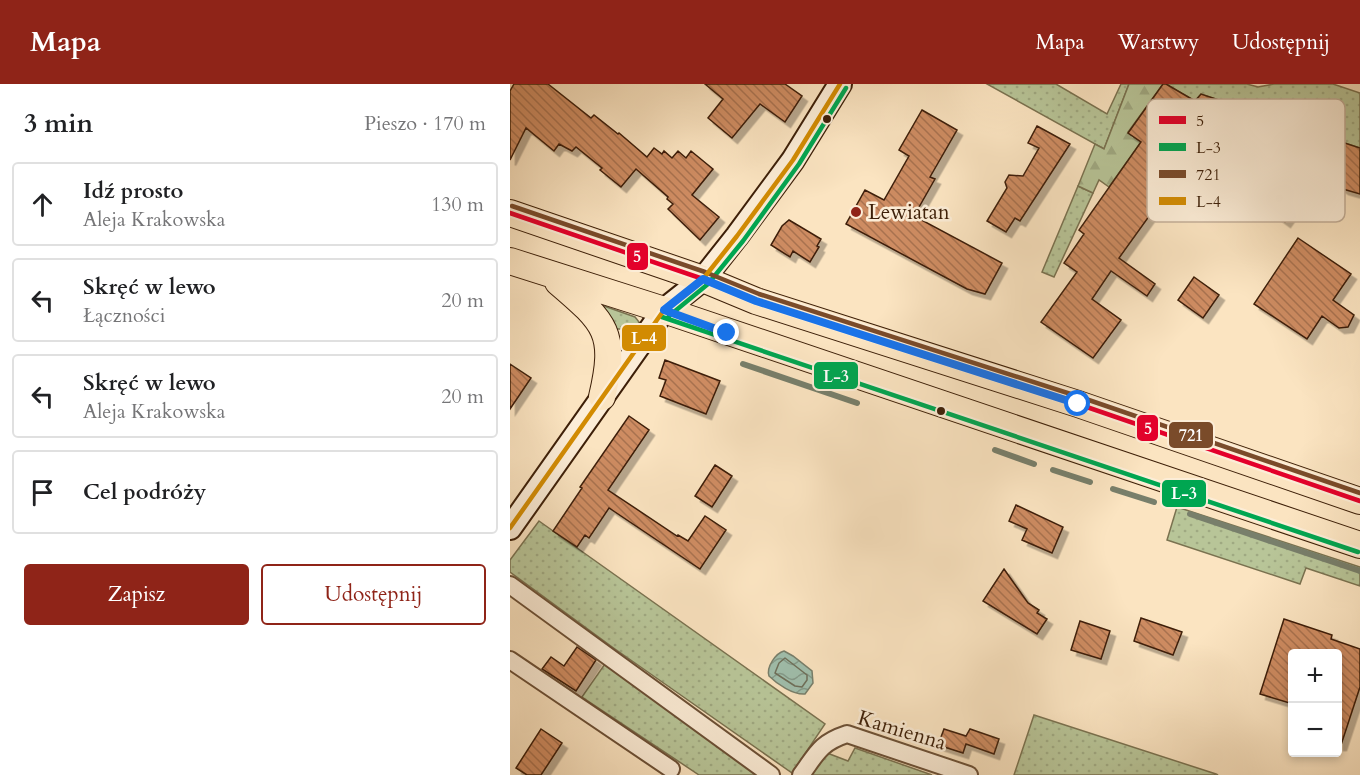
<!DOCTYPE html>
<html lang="pl">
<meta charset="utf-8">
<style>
:root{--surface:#fff;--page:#f2f2f2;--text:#202124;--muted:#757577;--line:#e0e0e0;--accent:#8f2418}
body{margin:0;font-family:Cardo,serif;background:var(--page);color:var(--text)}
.controls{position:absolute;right:18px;bottom:18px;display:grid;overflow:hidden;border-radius:6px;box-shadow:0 3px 9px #0003}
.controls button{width:54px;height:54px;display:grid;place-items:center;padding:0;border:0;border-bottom:2px solid var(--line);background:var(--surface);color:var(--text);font:30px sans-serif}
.stop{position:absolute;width:18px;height:18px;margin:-14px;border:4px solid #1a73e8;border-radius:50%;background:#fff}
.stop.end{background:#1a73e8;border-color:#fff;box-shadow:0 2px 6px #0008}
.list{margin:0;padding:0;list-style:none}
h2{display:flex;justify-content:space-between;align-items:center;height:78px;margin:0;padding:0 24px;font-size:26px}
h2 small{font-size:20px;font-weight:400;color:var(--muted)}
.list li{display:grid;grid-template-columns:39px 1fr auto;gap:18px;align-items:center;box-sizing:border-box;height:84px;margin:0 12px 12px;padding:0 12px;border:2px solid var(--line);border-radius:6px}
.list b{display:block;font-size:22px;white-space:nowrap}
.list p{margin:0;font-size:20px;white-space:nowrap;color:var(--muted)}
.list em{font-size:20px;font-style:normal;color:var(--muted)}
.actions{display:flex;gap:12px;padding:18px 24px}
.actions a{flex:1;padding:14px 0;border:2px solid var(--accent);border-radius:6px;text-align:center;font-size:21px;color:var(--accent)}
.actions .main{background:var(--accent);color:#fff}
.icon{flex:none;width:33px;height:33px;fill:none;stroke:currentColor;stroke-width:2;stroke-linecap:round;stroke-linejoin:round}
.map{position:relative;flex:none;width:850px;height:691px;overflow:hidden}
header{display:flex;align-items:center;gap:36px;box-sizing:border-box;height:84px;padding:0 30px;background:var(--accent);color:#fff}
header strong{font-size:28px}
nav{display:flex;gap:33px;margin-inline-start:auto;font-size:21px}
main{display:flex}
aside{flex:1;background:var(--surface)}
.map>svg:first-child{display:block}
.green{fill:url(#green-dots);stroke:#7a7250;stroke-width:1.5}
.forest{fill:url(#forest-firs);stroke:#7a7250;stroke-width:1.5}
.water{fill:url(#water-waves);stroke:#787f6b;stroke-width:1.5}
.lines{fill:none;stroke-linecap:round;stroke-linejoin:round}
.shore{stroke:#6e6f5a;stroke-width:1.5}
.stream{stroke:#787f6b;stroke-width:6}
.building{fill:url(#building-back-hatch);stroke:#3d1f08;stroke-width:1.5;filter:url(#shadow)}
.street-casing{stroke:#6c5036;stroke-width:20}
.secondary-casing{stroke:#3d1f08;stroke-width:26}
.primary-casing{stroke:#3d1f08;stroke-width:28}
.street{stroke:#fcedd7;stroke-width:16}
.secondary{stroke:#fcedd7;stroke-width:22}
.primary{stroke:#fbe4c1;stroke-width:26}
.bus-1-casing{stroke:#fcedd7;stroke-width:9}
.bus-2-casing{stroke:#fcedd7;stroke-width:9}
.bus-3-casing{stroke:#fcedd7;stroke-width:9}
.bus-4-casing{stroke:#fcedd7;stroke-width:9}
.bus-1{stroke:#e4002b;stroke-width:4.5}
.bus-2{stroke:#00a651;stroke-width:4.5}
.bus-3{stroke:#7a4b2a;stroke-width:4.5}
.bus-4{stroke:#d28b02;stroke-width:4.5}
.route{stroke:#1a73e8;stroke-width:8}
.bus-dot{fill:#3d1f08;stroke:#fcedd7;stroke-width:2}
.poi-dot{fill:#8f2418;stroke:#fcedd7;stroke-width:2}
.labels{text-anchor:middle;stroke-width:5;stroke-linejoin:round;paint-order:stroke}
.poi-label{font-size:21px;fill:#3d1f08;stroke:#fcedd7;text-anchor:start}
.street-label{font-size:21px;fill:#3d1f08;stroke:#fcedd7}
.key{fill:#fcedd7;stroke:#c3af99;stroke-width:1.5}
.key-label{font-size:16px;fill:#3d1f08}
.line-badge{stroke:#fcedd7;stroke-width:2}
.badge-label{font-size:16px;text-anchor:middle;font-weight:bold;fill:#fff}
</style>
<header>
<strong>Mapa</strong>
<nav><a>Mapa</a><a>Warstwy</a><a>Udostępnij</a></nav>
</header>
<main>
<aside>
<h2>3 min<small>Pieszo · 170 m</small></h2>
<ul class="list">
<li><svg class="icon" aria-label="ahead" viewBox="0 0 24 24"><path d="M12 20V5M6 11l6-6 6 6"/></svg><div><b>Idź prosto</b><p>Aleja Krakowska</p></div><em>130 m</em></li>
<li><svg class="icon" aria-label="left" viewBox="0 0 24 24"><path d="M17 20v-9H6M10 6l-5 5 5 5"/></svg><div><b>Skręć w lewo</b><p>Łączności</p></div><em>20 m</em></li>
<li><svg class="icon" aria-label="left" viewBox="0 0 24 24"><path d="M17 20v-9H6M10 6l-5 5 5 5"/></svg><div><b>Skręć w lewo</b><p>Aleja Krakowska</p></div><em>20 m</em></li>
<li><svg class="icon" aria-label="arrive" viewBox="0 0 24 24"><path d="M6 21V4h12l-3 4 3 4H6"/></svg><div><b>Cel podróży</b></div></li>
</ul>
<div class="actions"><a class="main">Zapisz</a><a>Udostępnij</a></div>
</aside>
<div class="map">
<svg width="850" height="691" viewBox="0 0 850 691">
<defs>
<pattern id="green-dots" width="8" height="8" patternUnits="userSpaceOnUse" patternTransform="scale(1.5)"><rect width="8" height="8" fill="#b8c598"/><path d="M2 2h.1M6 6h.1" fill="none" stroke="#9fa982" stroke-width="1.8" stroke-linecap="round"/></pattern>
<pattern id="forest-firs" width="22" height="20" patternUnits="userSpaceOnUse" patternTransform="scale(1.5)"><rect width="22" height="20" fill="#b8c598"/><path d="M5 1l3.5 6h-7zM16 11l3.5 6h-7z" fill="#9fa982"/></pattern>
<pattern id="water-waves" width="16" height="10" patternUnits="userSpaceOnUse" patternTransform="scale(1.5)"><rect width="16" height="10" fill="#a0bfad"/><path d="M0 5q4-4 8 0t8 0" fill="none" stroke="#849b8b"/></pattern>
<pattern id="building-back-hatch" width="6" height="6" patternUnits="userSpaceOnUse" patternTransform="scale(1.5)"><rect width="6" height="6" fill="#ce8c62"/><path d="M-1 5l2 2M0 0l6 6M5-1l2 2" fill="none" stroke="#a8724f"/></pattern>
<filter id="shadow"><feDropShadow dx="5.5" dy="5.5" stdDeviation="0" flood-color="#0004"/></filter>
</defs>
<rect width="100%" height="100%" fill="#fbe4c1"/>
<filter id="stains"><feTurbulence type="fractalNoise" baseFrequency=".00333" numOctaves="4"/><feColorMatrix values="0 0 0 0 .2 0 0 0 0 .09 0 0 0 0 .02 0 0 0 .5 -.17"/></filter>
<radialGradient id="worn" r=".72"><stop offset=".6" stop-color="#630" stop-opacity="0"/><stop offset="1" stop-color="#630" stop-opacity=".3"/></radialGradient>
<path class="green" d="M477,0h69l51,30 14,-30h8l-25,65z
M656,0h81l11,3 16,-3h59l27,9v55l-60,-20 -5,14 -46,-32 -48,-16 -6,7z
M568,102l15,7 -39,84 -12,-5z
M94,222l31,11 4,5 -8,17 -11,-10h-8l-13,-21z
M667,423l183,60v19l-54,-18 -6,16 -133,-44z
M29,437l286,203 -33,49 -177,-124 -105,-77v-12z
M97,577l155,114h-63l-117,-78z
M524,631l182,59 2,1h-204z
M345,664l77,27h-121l16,-22 21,8z"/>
<path class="forest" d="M619,0h34l-35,48 13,10 -32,45 -10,-7 -6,13 -15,-7 17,-42 9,5z"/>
<path class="water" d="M274,567l9,5 19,15 1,12 -8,11c-12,1 -28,-10 -36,-18 -3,-9 7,-23 15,-25z"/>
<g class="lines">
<path class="shore" d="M275,574l22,17v5l-5,7 -7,-1 -20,-13 4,-10z"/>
<path class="stream" d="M233,280l114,39
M485,366l39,14
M543,386l37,12
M603,405l41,13
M680,430l170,57"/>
</g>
<path class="building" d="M4,0h34l43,34 3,-3 24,19 1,-1 28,24 7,-9 8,6 2,-3 8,7 6,-7 8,7 5,-7 22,18 -21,26 27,22 -19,23 -32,-31 5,-5 -6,-5 1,-2 -32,-28 -15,18 -21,-17 2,-2 -26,-21 -4,4 -13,-7 -5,7 -28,-23 -16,32v-69z
M195,0h80l17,12 -17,26 -25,-18 -28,34 -24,-20 15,-19z
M653,0h3l29,17 6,-7 48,16 46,32 4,-14 61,20v46l-17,-5 -23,-16 -35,49 -92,-67 -74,103 36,26 -8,12 -36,-25 -19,28 29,21 -28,38 -52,-36 36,-50 -13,-9 20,-29 -5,-4 62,-88 -13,-9z
M412,26l35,20 -27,47 5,2 -21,37 88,47 -17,31 -18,-5 -121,-65 19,-34 19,10 25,-44 -10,-6z
M527,42l33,18 -50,77 -5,-3 -9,14 -19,-11 20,-33 -2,-6 4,-7 14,1 16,-28 -11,-5z
M279,136l32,19 -4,7 2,1 -9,15 -17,-11 -3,6 -19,-12 11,-19z
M788,154l53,36 -18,26 21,15 -6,12 -9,1 -17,-12 -15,23 -53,-35z
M684,193l25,18 -16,23 -25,-18z
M155,276l55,21 -14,33 -46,-18 6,-16 -7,-2z
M0,280l21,14 -21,31z
M119,332l20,14 -41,60 69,46 1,-1 10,6 17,-25 21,14 -26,39 -91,-61 -20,30 -4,-3 -8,12 -24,-16 29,-43 -2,-1z
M205,381l17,11 -20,31 -17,-11z
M506,421l47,22 -11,26 -30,-13 5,-11 -18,-8z
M494,485l24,34 11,7 -2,3 10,6 -10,15 -54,-33z
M631,534l41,14 -9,23 -39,-14z
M774,535l48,16 -1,4 29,10v38l-19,58h-3v-91h-45v50l-33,-10z
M570,537l30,10 -9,28 -30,-9z
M67,563l19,13 -20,31 -34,-22 9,-12 13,9z
M31,645l21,14 -21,32h-14l-11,-7z
M434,645l22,7 4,-7 29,10 -5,15 -28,-10 -3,9 -25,-8z"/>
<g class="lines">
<g class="street-casing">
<path id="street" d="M0,501l261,190
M0,576l161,109
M291,691c16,-22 19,-32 46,-41l122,41"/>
</g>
<g class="secondary-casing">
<path id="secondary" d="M0,444l154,-218 39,-31 34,-43 56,-76 47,-76"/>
</g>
<g class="primary-casing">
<path id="primary" d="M0,129l193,66 53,22 322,103 282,97
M0,177l154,49 696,235
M48,198c48,41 59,51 44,115"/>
</g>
<use href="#street" class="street"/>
<use href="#secondary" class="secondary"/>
<use href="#primary" class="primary"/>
<g class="bus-1-casing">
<path id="bus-1" d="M0,129l193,66 53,22 322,103 282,97"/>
</g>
<g class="bus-2-casing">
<path id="bus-2" d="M159,232l39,-32 35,-43 56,-77 47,-76
M152,233l696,235"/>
</g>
<g class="bus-3-casing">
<path id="bus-3" d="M2,122l193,66 54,22 321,103 280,96"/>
</g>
<g class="bus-4-casing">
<path id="bus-4" d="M0,444l154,-218 39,-31 34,-43 56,-76 47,-76"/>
</g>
<use href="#bus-1" class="bus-1"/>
<use href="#bus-2" class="bus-2"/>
<use href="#bus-3" class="bus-3"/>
<use href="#bus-4" class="bus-4"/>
</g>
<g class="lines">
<path class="route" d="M217,249l-63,-23 39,-31 53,22 322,103"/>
</g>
<g class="bus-dot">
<circle cx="317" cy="35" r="5"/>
<circle cx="431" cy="327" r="5"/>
</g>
<circle class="poi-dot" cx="346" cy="128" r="6"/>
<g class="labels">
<g class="poi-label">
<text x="358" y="135">Lewiatan</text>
</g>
<g class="street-label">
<text transform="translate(392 646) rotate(17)" y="7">Kamienna</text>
</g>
</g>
<rect x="637" y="15" width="198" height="123" rx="9" class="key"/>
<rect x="649" y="32" width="27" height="8" fill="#e4002b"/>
<rect x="649" y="59" width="27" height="8" fill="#00a651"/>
<rect x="649" y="86" width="27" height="8" fill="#7a4b2a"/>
<rect x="649" y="113" width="27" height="8" fill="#d28b02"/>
<g class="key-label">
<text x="686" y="42">5</text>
<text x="686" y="69">L-3</text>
<text x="686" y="96">721</text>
<text x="686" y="123">L-4</text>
</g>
<g class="line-badge">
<rect x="116" y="158" width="23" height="29" rx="6" fill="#e4002b"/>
<rect x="111" y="240" width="46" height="28" rx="6" fill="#d28b02"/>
<rect x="303" y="277" width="46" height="29" rx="6" fill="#00a651"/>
<rect x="626" y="330" width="23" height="28" rx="6" fill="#e4002b"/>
<rect x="658" y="337" width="46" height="28" rx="6" fill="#7a4b2a"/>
<rect x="651" y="395" width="46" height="29" rx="6" fill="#00a651"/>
</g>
<g class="badge-label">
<text x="127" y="178">5</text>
<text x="134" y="260">L-4</text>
<text x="326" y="298">L-3</text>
<text x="638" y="350">5</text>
<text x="681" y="357">721</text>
<text x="674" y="415">L-3</text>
</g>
<rect width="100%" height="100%" filter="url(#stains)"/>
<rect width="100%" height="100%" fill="url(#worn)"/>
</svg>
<div class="controls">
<button>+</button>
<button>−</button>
</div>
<div class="stop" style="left:568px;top:320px"></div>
<div class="stop end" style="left:217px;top:249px"></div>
</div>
</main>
